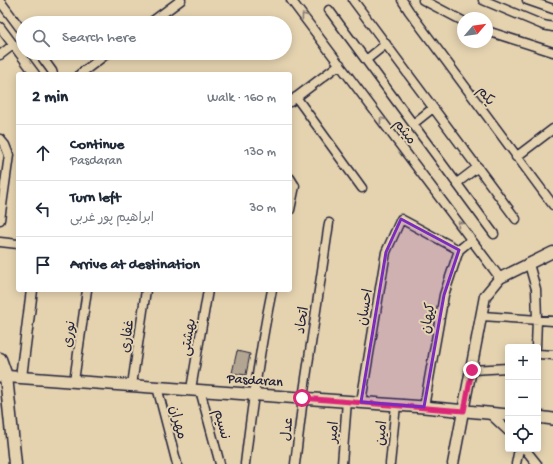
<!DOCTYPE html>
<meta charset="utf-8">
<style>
:root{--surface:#fff;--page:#f2f2f3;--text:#1f2937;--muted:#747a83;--line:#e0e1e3}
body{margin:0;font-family:"Gochi Hand","Playpen Sans Arabic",sans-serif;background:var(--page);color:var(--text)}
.controls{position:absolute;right:12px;bottom:12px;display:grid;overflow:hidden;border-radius:4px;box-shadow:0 2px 10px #0003}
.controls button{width:36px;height:36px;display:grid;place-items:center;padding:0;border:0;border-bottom:1px solid var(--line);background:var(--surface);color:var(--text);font:20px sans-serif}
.compass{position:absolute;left:457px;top:12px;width:36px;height:36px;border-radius:50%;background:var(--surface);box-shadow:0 2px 10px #0003;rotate:61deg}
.stop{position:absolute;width:12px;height:12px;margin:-9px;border:3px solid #db2777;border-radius:50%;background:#fff}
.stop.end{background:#db2777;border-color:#fff;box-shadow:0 1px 4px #0008}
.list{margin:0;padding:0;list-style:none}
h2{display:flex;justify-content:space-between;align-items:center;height:52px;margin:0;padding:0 16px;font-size:17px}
h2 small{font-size:13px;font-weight:400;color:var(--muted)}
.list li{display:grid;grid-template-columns:26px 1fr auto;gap:12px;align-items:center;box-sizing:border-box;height:56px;padding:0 16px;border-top:1px solid var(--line)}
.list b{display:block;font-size:15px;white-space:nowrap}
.list p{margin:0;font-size:13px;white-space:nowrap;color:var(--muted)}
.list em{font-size:13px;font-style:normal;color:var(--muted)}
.icon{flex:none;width:22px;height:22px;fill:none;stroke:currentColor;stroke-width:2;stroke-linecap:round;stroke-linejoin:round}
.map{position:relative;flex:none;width:553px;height:464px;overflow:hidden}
.search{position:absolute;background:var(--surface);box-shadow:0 2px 10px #0003;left:16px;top:16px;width:276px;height:44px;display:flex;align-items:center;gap:10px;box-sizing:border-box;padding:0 14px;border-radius:22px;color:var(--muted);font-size:15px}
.panel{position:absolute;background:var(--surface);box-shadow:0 2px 10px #0003;left:16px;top:72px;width:276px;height:220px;border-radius:4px}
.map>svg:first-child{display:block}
.building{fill:#b2a591;stroke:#22223b}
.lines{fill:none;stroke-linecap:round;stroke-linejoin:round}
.minor-casing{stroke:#22223b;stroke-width:11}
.tertiary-casing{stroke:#22223b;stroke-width:13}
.secondary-casing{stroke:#22223b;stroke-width:14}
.primary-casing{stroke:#22223b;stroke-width:15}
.minor{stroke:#e5d3b0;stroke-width:8}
.tertiary{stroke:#e5d3b0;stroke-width:10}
.secondary{stroke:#e5d3b0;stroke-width:11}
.primary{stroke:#e5d3b0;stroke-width:12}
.oneway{stroke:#847a76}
.route{stroke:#db2777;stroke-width:5}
.marked{fill:#7b2cbf;fill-opacity:0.2;stroke:#7b2cbf;stroke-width:3;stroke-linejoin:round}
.labels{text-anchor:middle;stroke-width:4;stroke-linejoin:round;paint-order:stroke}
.street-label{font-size:14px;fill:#22223b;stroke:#e5d3b0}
</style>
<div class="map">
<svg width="553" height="464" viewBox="0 0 553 464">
<rect width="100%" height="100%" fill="#e5d3b0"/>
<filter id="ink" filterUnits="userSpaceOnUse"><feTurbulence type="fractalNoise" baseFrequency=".025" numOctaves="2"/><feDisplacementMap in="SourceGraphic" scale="8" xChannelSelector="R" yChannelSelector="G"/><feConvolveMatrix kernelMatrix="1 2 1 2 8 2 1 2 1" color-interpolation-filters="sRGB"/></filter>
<g filter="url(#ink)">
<path class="building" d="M237,351l13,3 -4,21 -14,-2z"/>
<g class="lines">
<g class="minor-casing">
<path id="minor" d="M291,0l209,278
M353,0l163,219
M402,0l7,11 144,194
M423,0l40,21
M483,0l60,25 10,2
M527,0l26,9
M0,1l23,31
M329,10l165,224
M150,23l31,-23
M0,27l35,47
M487,31l66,21
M39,53l13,18 1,3
M0,55l13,-10
M366,60l20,-16
M80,74l28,-21
M296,97l66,91
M290,102l50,-38
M413,124l20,-16
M0,139l5,6 4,10 -9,65
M516,157l37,-28
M290,178l5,8
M457,183l21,-16
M290,210l5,-24
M0,242l18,2
M529,264l7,25 1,30 -1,28
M482,316l71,5
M538,354l15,1
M472,370l36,-2
M74,381l13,-91
M132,385l14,-95
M157,387l20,77
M191,389l17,-99
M200,390l20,74
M361,402l25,-150 15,-33 58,31
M424,407l20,-112 15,-45 12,-10
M489,413l19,18
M525,449l12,15
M245,464c7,-59 15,-116 27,-174
M295,464l8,-66 26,-175
M342,464l5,-63
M390,464l6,-59
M516,464l3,-15"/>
</g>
<g class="tertiary-casing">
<path id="tertiary" d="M21,377l11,-87
M453,464l32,-168 15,-18 53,-26"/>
</g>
<g class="secondary-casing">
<path id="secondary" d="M0,376l424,31 84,8
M538,417l15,2"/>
</g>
<g class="primary-casing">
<path id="primary" d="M0,359l6,17 9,88"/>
</g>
<use href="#minor" class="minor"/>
<use href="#tertiary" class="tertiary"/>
<use href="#secondary" class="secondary"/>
<use href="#primary" class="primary"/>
</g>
<defs><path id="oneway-chevron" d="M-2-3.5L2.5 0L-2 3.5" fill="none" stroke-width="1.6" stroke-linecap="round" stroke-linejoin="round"/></defs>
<g class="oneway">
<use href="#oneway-chevron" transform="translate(304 16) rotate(-127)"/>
<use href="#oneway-chevron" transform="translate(382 120) rotate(-127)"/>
<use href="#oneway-chevron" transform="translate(460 224) rotate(-127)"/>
</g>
</g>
<g class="lines" filter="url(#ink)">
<path class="route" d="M302,398l162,13 8,-41"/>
</g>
<path class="marked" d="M401,219l58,31 -15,45 -20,112 -63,-5 25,-150z"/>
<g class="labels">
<g class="street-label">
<text transform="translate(487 95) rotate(54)" y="5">یکم</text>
<text transform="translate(406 131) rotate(53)" y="5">میثم</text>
<text transform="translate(364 307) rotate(-80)" y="5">احسان</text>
<text transform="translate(427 318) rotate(-80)" y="5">کیهان</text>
<text transform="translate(301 320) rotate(-81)" y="5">اتحاد</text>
<text transform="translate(68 334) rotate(-82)" y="5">نوری</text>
<text transform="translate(126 336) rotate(-82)" y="5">غفاری</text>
<text transform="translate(187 337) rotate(-80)" y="5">بهشتی</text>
<text transform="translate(255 379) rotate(4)" y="5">Pasdaran</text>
<text transform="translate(179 422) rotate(75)" y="5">مهران</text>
<text transform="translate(223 424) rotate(75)" y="5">نسیم</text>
<text transform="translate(286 429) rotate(-83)" y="5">عدل</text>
<text transform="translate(332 432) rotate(-85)" y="5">امیر</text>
<text transform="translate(380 433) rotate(-84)" y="5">امین</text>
</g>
</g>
</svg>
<div class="controls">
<button>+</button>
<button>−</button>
<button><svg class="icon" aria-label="locate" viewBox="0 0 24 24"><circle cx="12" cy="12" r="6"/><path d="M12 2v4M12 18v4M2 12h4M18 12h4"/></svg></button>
</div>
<svg class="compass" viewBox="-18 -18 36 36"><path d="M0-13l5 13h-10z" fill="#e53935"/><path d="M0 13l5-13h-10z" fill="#747a83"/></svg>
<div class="stop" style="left:302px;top:398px"></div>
<div class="stop end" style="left:472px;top:370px"></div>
<div class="search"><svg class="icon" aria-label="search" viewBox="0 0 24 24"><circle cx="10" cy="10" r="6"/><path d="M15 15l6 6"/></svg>Search here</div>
<section class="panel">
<h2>2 min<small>Walk · 160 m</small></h2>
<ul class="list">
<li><svg class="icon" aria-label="ahead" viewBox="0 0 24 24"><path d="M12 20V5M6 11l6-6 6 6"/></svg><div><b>Continue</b><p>Pasdaran</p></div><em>130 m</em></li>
<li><svg class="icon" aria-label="left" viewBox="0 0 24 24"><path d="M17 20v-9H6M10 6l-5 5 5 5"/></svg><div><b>Turn left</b><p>ابراهیم پور غربی</p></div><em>30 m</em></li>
<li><svg class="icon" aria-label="arrive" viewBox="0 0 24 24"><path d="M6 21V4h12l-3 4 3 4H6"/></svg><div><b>Arrive at destination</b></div></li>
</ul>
</section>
</div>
